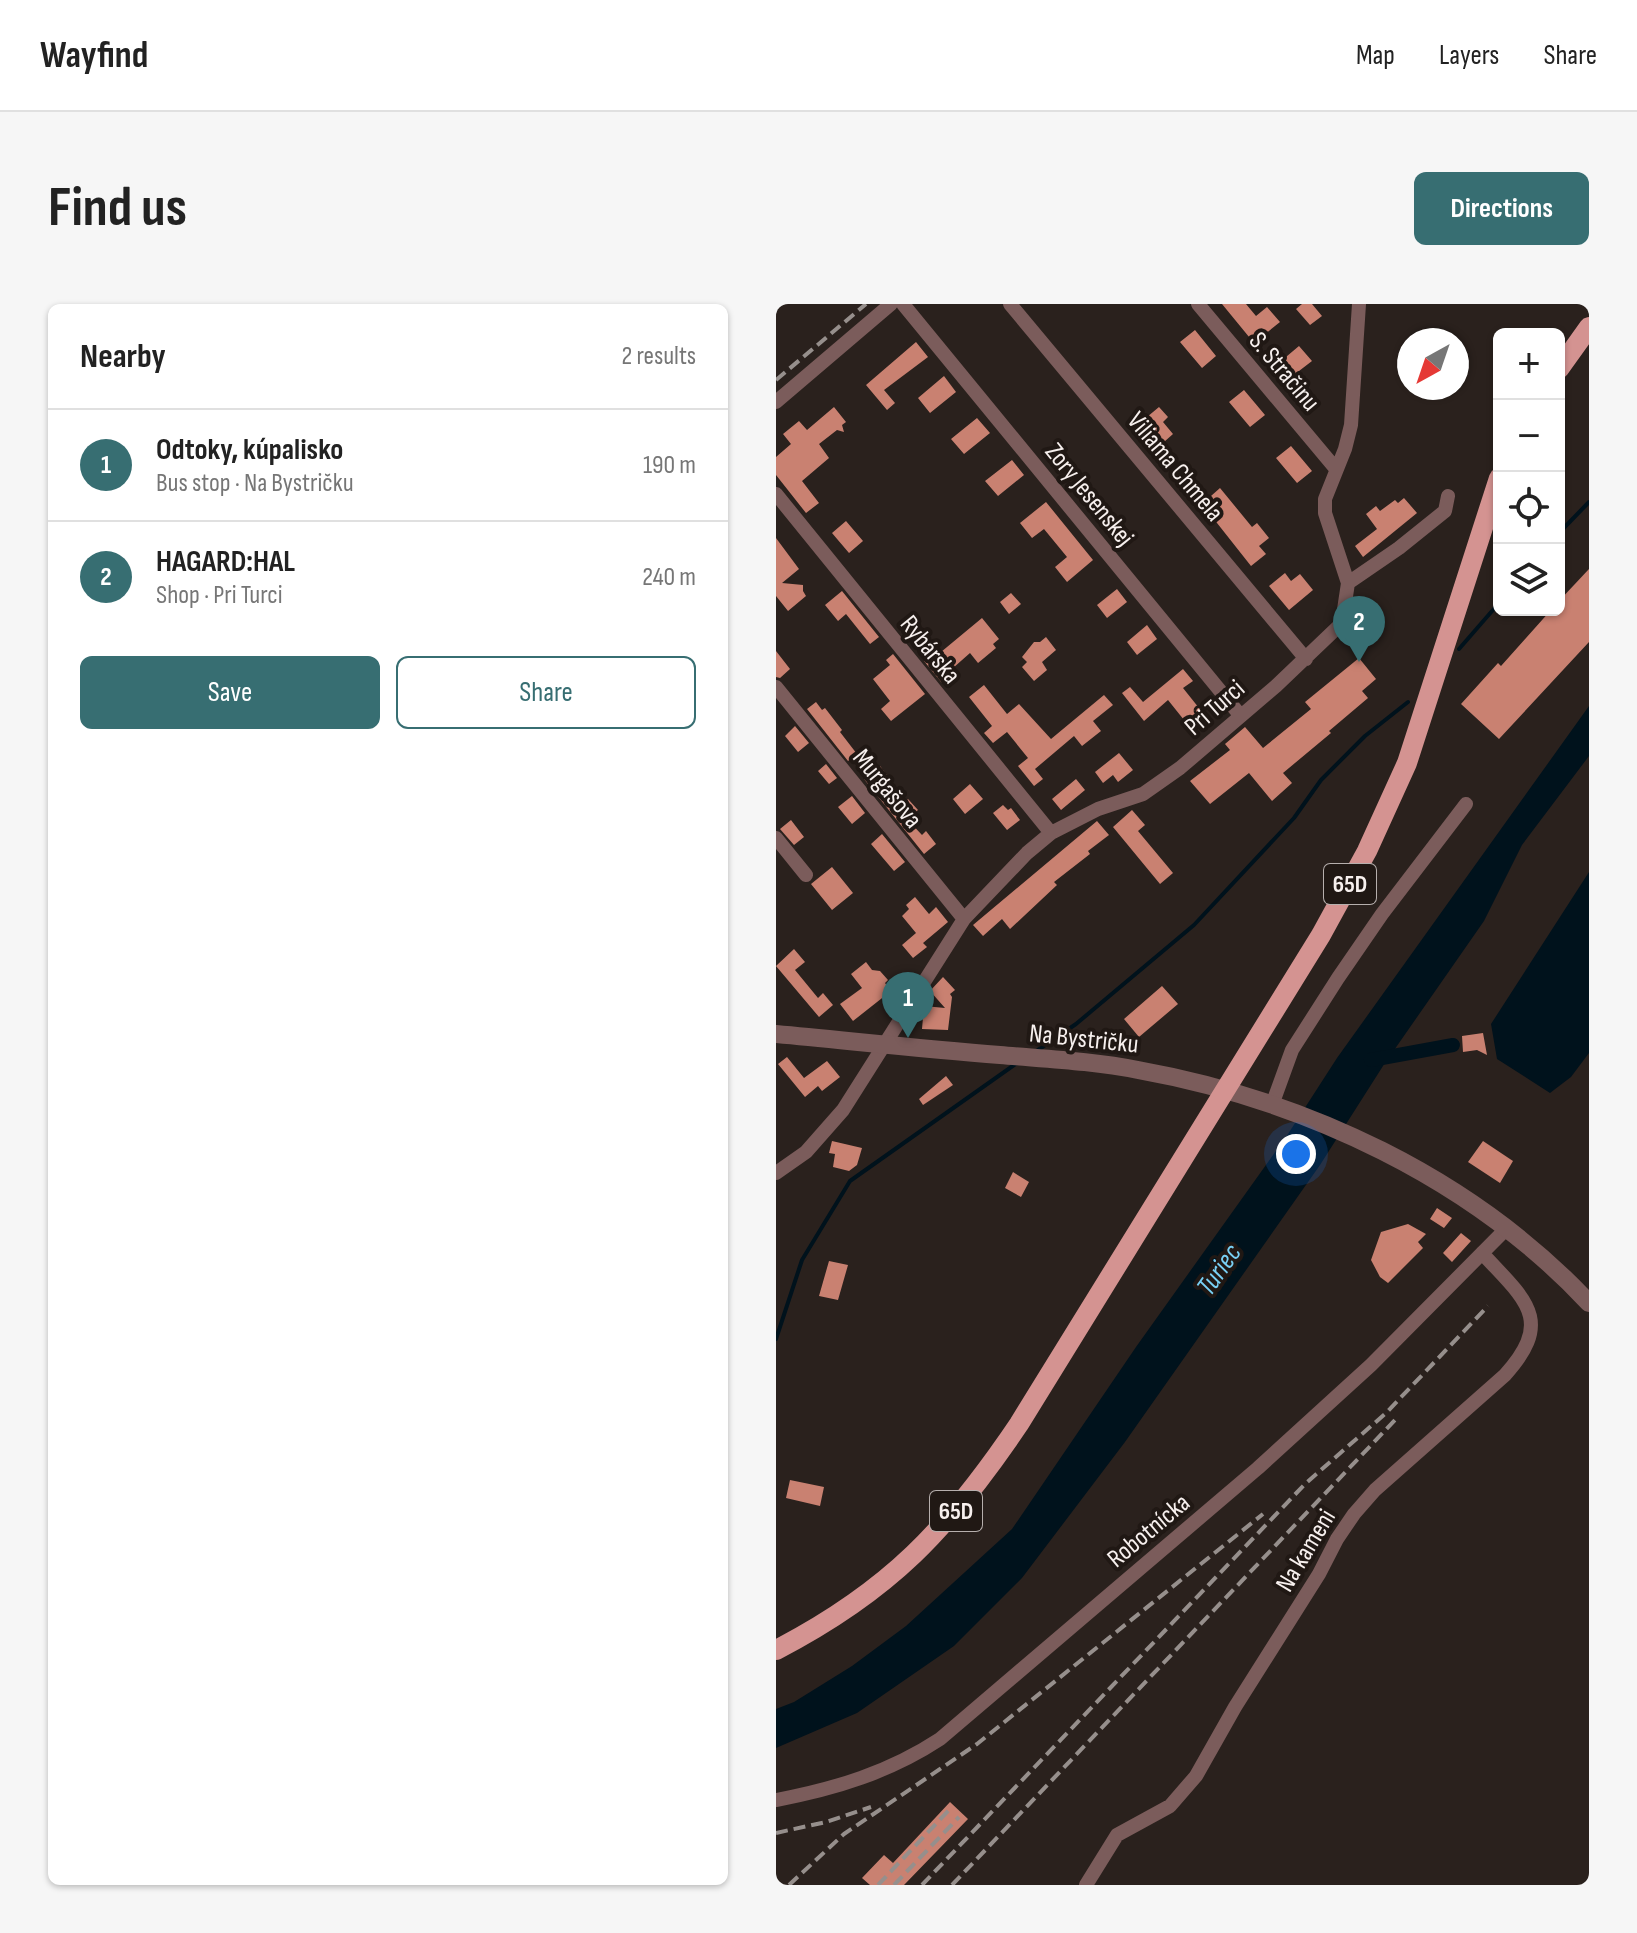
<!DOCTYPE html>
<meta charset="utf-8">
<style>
:root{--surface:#fff;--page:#f6f6f6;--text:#222;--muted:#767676;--line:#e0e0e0;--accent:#376e72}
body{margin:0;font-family:"Sofia Sans Condensed",sans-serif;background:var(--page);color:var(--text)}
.controls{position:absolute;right:24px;top:24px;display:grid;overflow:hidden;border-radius:12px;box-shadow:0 2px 6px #0004}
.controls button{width:72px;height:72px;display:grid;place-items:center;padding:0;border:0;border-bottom:2px solid var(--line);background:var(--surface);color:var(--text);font:40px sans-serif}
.compass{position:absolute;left:621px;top:24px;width:72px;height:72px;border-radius:50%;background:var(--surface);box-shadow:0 2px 6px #0004;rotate:220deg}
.you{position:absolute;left:520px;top:850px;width:28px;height:28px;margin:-20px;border:6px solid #fff;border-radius:50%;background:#1a73e8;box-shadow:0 0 0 12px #1a73e833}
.badge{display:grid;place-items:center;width:52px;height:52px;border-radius:50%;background:var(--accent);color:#fff;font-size:26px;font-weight:700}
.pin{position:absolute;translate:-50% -66px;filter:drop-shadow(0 2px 4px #0008)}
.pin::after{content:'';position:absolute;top:42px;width:28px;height:24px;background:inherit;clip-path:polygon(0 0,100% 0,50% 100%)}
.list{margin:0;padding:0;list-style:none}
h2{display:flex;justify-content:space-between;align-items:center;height:104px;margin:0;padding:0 32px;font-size:34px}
h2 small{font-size:26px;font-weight:400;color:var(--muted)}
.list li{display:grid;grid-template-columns:52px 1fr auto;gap:24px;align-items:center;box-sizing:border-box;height:112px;padding:0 32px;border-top:2px solid var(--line)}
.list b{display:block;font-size:30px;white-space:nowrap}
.list p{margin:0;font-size:26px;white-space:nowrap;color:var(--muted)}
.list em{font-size:26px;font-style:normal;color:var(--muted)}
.actions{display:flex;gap:16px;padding:24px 32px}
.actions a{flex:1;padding:18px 0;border:2px solid var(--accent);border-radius:12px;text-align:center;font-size:28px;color:var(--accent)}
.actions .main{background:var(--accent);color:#fff}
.icon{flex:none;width:44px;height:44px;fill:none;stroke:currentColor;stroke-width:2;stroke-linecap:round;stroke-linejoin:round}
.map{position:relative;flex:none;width:813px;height:1581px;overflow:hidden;border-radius:12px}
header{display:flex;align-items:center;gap:48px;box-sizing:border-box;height:112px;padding:0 40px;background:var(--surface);border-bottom:2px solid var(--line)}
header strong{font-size:38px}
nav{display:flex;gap:44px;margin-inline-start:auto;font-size:28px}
.intro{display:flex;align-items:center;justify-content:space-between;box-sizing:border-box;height:192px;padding:0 48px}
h1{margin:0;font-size:56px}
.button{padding:20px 36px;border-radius:12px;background:var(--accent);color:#fff;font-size:28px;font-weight:700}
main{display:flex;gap:48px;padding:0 48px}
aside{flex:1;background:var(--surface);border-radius:12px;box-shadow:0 2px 6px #0004}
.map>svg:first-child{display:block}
.water{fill:#00121c}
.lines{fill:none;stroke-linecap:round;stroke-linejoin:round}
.stream{stroke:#00121c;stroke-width:4}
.canal{stroke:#00121c;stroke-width:14}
.building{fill:#c98171}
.minor{stroke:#7b5c5b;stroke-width:14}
.tertiary{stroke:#7b5c5b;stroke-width:18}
.primary{stroke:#d49391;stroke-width:20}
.rail{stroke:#968f8c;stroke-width:4;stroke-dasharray:12 6;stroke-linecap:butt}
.labels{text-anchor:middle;stroke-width:8;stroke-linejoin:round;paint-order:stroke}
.shield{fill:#201814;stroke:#b6afad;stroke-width:2}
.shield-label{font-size:24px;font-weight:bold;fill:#f7f0ee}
.street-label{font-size:26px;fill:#f7f0ee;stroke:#201814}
.water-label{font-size:28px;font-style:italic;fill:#79d0f4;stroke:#201814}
</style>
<header>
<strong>Wayfind</strong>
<nav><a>Map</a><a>Layers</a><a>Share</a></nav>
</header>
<div class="intro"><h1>Find us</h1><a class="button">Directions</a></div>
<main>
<aside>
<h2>Nearby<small>2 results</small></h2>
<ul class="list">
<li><span class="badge">1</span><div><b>Odtoky, kúpalisko</b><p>Bus stop · Na Bystričku</p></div><em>190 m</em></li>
<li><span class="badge">2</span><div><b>HAGARD:HAL</b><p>Shop · Pri Turci</p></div><em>240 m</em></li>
</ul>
<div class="actions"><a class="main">Save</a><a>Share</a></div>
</aside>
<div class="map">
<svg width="813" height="1581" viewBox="0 0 813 1581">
<rect width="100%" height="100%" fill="#2a211d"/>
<path class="water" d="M813,402v50l-67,89 -38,76 -101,145 -63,99 -195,277 -103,136 -68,68 -97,67 -81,35v-39l18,-7 58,-36 54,-40 106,-97 124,-182 152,-213 49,-76z
M813,568v181l-18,24 -21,16 -53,-34 -6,-35z"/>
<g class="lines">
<path class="stream" d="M783,229l30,-31
M683,345l40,-46
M259,748l41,-28 118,-99 100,-107 27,-38 44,-44 43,-34
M0,1035l26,-79 48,-79 167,-118"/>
<path class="canal" d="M595,756l82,-15"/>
</g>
<path class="building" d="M446,0h24l10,12 11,-9 13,15 -26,21z
M526,0h10l10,12 -12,9 -14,-16z
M419,26l21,26 -14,12 -22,-26z
M140,38l12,15 -44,33 11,13 -8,7 -21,-25z
M523,42l13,15 -26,20 -12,-14z
M168,72l12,16 -26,21 -12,-15z
M468,86l21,25 -15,12 -21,-25z
M58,103l12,15 -4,3 2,7 -7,-2 -18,14 10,14 -27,23 17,22 -13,10 -30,-38v-18l15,-13 -8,-10 16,-13 8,9z
M383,103l9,10 -5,5 10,12 -18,16 -20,-23z
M201,114l13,15 -26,21 -13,-15z
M515,142l21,25 -15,12 -21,-25z
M236,156l12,15 -26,21 -13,-15z
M444,184l32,39 5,-4 12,15 -10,8 7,8 -15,12 -49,-62z
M628,194l13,15 -54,44 -8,-11 22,-17 -11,-15 10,-8 4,5 15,-11 3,3z
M270,198l47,58 -26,22 -12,-15 12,-10 -23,-28 -12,9 -12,-15z
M70,217l17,20 -14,12 -17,-20z
M0,234l23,31 -17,14 21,2v6l3,5 -18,15 -12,-15z
M813,265v73l-90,97 -38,-35 37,-41 3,3 50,-56h8v-9z
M509,269l6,8 9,-7 13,16 -24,20 -20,-24z
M341,285l10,13 -20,16 -10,-13z
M66,287l37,46 -9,7 -24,-30 -8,7 -13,-16z
M235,289l10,11 -12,10 -9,-12z
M206,314l17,21 -6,5 3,4 -18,15 -8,-10 -17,15 3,3 -14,12 -18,-22 14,-12 3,3z
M371,321l10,14 -20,16 -10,-13z
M270,333l10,13 -14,12 5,8 -13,11 -12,-14 5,-5 -5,-5 12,-15h6z
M0,347l14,18 -10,9 -4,-1z
M117,350l32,40 -34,27 -10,-12 9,-8 -17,-22 17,-14 -4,-5z
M583,354l17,21 -14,12 6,7 -39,33 2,2 -48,40 9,10 -20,18 -23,-28 -39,31 -20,-23 40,-31 -5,-6 20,-17 18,21 48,-39 -6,-7z
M407,365l10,12 -10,7 20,25 -15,12 -20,-25 -24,21 -22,-28 8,-6 13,15z
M208,381l23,29 12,-10 32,35 53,-44 9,10 -20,16 8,10 -19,15 -8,-10 -39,33 8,10 -9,7 -16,-20 10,-8 -21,-26 -14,11 -9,-10 8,-7 -23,-29z
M40,398l6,8 3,-2 17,22 -2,2 17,22 -9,7 -41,-52z
M19,422l14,17 -11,9 -13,-16z
M343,449l14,17 -15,12 -5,-7 -10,8 -8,-11z
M50,460l11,14 -8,6 -11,-13z
M104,462l13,17 -1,1 12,18 4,-3 10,11 -11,9 15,16 4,-4 10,13 -12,10 -60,-75z
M300,475l9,11 -24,20 -9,-11z
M194,480l13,15 -18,15 -12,-15z
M76,492l13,17 -13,11 -14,-17z
M227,501l5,5 3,-2 9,12 -13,10 -14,-17z
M356,506l13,15 -7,6 35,42 -13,11 -47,-57z
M15,516l13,17 -10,8 -14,-16z
M321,517l12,14 -21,16 2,3 -36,28 3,3 -47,44 -8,-10 -19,17 -10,-11z
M106,530l23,28 -11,9 -23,-27z
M56,563l21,26 -21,17 -21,-26z
M139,593l14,17 7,-7 12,15 -25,21 4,4 -14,11 -11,-13 14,-12 -14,-17 7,-7 -3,-4z
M18,645l11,13 -10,8 23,28 5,-5 10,12 -14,12 -43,-51z
M90,658l6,8 8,1 8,9 -3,3 6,8 -38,30 -13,-17 22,-16 -11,-14z
M167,673l12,13 -5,4 2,3 -4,33 -26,-1 2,-23 21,2 -15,-17z
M386,682l16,18 -39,33 -15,-18z
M707,729l4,22 -10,-5 -14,2 -1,-16z
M11,753l17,21 23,-17 13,16 -18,14 -4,-5 -13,11 -27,-33z
M170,772l7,9 -30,20 -4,-6z
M56,837l30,7 -5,17 -8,6 -16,-4 2,-13 -6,-1z
M707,837l30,20 -13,22 -32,-21z
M237,868l16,10 -8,15 -16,-9z
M661,904l15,10 -8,10 -14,-9z
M632,920l18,10 -8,8 5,6 -35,35 -8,-6 -9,-17 10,-28z
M685,929l10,8 -19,21 -9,-9z
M53,957l19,4 -10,35 -19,-4z
M14,1176l34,7 -4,19 -34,-8z
M174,1498l18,17 -64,66h-34l-8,-7 22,-23 9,8z"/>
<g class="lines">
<path class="minor" d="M127,0l337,411
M234,0l296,355
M422,0l138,165
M0,98l115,-98
M0,190l275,339
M572,279l51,-35 46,-37 3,-15
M0,383l188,232
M0,534l30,37
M496,801l20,-55 46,-72 44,-64 84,-110
M0,869l30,-21 37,-42 121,-191 63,-66 24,-20 47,-24 45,-15 37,-26 96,-82 66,-63 6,-40 -23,-70v-14l20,-50 6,-24 8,-121
M0,1496c59,-11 114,-28 164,-61l318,-271 113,-103 136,-137
M310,1581l31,-50 53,-29 26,-30 39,-69 84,-133 18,-35 17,-25 21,-24 130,-115c51,-56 18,-77 -23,-122"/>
<path class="tertiary" d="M0,730c75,7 149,15 224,21 46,4 93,6 138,15 167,30 334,108 451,233"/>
<path class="primary" d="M783,65l30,-42
M0,1346c114,-59 172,-121 243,-226l302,-489 46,-84 40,-88 92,-285"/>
<path class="rail" d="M0,76l90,-76
M0,1529l50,-11 45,-15
M13,1581l55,-51 133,-90 286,-230
M102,1581l72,-76
M118,1581l65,-68
M146,1581l383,-401 81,-71 102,-107
M176,1581l444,-466"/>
</g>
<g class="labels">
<g class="shield">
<rect x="548" y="560" width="52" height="40" rx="6"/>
<rect x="154" y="1187" width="52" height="40" rx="6"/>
</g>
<g class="shield-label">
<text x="574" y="588">65D</text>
<text x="180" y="1215">65D</text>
</g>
<g class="street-label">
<text transform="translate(509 67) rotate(50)" y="9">S. Stračinu</text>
<text transform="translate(400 162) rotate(50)" y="9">Viliama Chmela</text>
<text transform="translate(314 190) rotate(51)" y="9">Zory Jesenskej</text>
<text transform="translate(155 345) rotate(51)" y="9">Rybárska</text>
<text transform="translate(438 403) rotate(-41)" y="9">Pri Turci</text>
<text transform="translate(112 484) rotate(51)" y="9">Murgašova</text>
<text transform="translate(308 734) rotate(6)" y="9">Na Bystričku</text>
<text transform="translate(372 1226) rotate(-40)" y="9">Robotnícka</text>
<text transform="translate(529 1246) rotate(-59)" y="9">Na kameni</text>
</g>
<g class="water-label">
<text transform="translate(442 965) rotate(-55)" y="10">Turiec</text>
</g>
</g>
</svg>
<div class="controls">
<button>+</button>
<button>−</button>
<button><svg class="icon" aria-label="locate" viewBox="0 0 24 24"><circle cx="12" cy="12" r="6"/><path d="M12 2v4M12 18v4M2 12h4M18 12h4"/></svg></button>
<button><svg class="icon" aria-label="layers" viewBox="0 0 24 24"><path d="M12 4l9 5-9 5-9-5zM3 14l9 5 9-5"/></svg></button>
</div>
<svg class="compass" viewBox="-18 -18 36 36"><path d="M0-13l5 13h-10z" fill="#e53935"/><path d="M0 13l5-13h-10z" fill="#767676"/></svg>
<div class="you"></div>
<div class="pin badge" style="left:132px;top:734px">1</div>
<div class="pin badge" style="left:583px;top:358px">2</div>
</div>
</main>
